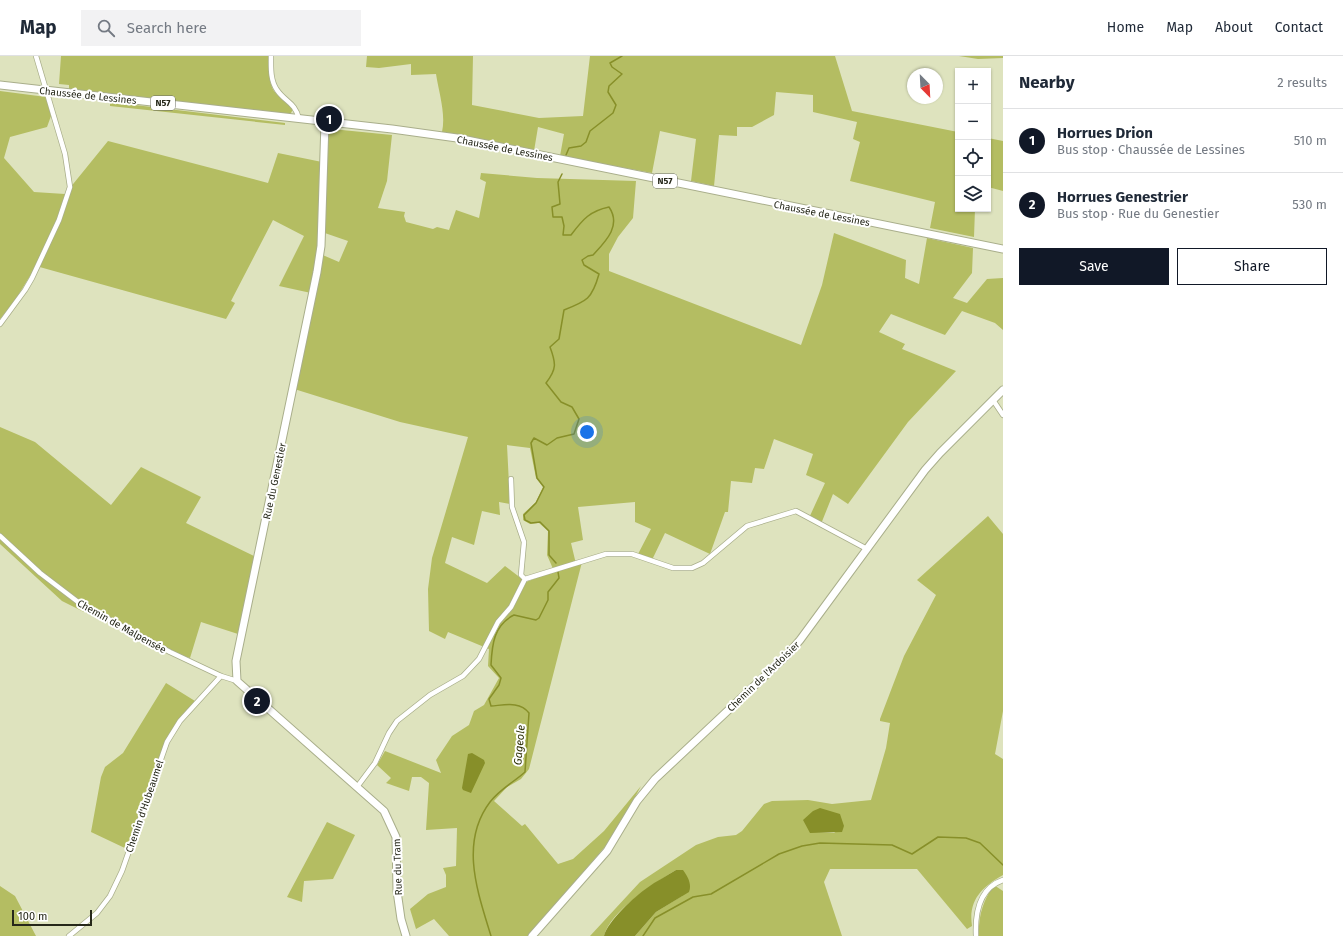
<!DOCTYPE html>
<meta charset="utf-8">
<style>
:root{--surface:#fff;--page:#f2f2f3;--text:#1f2937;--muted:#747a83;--line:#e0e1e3;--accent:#111827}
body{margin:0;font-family:"Fira Sans",sans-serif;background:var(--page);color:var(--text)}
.controls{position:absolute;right:12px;top:12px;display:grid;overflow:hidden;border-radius:0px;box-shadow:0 1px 3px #0004}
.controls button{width:36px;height:36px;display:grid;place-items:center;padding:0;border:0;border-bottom:1px solid var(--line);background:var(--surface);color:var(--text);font:20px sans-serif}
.compass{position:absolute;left:907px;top:12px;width:36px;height:36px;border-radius:50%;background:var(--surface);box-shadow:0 1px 3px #0004;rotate:156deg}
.scale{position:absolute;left:12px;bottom:10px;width:80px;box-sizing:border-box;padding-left:4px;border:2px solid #26281a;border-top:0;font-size:11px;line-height:14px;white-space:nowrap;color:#26281a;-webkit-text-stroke:3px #fff;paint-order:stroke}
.you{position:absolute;left:587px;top:376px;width:14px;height:14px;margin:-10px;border:3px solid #fff;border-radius:50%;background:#1a73e8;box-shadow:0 0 0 6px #1a73e833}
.badge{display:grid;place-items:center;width:26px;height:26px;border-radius:50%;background:var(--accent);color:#fff;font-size:13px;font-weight:700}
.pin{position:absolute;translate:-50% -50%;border:2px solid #fff;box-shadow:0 1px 4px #0006}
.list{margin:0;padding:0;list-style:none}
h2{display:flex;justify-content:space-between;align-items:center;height:52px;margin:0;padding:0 16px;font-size:17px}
h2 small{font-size:13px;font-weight:400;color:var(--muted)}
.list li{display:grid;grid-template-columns:26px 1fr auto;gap:12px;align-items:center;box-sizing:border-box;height:64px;padding:0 16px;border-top:1px solid var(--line)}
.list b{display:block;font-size:15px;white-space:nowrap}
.list p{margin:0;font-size:13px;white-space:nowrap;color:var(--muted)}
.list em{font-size:13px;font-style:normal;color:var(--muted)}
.actions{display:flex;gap:8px;padding:12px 16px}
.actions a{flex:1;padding:9px 0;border:1px solid var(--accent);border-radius:0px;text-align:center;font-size:14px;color:var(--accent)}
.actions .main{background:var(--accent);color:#fff}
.icon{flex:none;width:22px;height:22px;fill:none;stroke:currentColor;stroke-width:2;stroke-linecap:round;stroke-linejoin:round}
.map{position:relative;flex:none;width:1003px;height:880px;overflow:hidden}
header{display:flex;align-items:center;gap:24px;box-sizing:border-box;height:56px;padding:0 20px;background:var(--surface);border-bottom:1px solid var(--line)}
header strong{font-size:19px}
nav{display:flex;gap:22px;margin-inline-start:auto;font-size:14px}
.search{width:280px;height:36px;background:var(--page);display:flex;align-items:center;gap:10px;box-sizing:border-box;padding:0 14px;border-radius:0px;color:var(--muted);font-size:15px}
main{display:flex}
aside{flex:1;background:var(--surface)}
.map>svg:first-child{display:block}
.green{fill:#b4bd62;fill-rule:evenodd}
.water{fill:#878f29}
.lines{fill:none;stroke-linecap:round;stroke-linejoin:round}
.stream{stroke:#878f29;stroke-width:1.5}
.street-casing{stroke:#a9ae8b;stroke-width:6}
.secondary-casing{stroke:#a9ae8b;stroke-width:9}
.primary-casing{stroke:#a9ae8b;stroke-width:9}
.street{stroke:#fff;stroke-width:4.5}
.secondary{stroke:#fff;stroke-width:7}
.primary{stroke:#fff;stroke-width:7}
.labels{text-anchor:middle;stroke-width:4;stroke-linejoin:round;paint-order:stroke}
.shield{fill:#fff;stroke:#67685f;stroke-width:1}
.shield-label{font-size:9px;font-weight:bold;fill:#26281a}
.street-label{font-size:10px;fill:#26281a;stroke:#fff}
.water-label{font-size:11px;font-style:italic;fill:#2c2f04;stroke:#fff}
</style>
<header>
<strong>Map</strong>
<div class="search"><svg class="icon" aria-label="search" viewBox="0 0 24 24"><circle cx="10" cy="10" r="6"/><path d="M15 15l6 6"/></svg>Search here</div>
<nav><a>Home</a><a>Map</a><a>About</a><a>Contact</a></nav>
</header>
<main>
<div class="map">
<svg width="1003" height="880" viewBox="0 0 1003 880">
<rect width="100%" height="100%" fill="#dee3be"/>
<path class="green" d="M61,0h208c0,12 -1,25 5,35 5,7 14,10 19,18l-3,6 -221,-25v-5l-10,-1z
M367,0h106l-1,49 67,13 44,-2 7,-60h245l17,55 106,21v77h17l-1,28 -44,-9 5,-26 -85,-21 10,-39 -7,-3 4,-17 -44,-10v-17l-37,-3 -2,23 -22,12h-15v9l-18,-1 -5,51 -23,-5 5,-42 -36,-8 -8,42 -92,-17 4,-22 -26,-7 -4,24 -92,-19c4,-18 -3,-39 -6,-58l-25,1v-11l-32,4 -13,-1z
M959,0h44v2l-25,1z
M0,35l46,6 5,19 -4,11 -37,10 -6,21 30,34 31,2 43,-53 160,42 10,-30 44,9v-34l70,7 -5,46 -9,27 27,4 -1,4 2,6 27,7 4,-2 12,3 7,-20 23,8 7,-36 -6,-3 1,-6 56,5 99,3 -3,37 -15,19 -9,17v17l192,74 21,-60 12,-52 72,27 -1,18 14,6 8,-46 46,10 -1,25 -19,25 14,5 20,-24 16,-1v52l-8,-7 -33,-12 -17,24 -54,-21 -12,18 26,12 -3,5 54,22 -48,51 -60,82 -15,-10 -12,30 -12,-6 16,-35 -19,-8 7,-21 -39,-15 -10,30 -9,-1 -3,15 -21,-2 -3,31h-3l-15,42 -45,-21 -14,29 -14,-6 14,-27 -16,-7v-20l-57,5 5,33 -12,3 5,21 6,-2 -53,207 -8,10 -14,8 -13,14 28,25 3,-2 33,40 15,-5 31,-28 37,-45 -27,50 -85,100h-80l-15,-17 -18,10 -6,-20 18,-15 18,-7v-12l-3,-7 13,-2 1,-38 -31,2 3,-47 -8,-6h-9l-3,14 -23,-8 5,-5 -14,-13 8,-14 56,22 -5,-13 16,-24 17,-11 5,-14 10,-6 15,-27 -11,-12 1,-17 -41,-17 -3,7 -16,-8 -1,-42 4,-31 36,-121 -68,-15 -109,-34 20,-95 -32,-7 25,-50 -31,-16 -42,81 4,2 -9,16 -190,-53 -22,36 -14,17zM319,175l29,10 -9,21 -21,-9zM507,389l23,3 6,30 7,9 -7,15 -13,12v6l7,4 9,-1 9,8 -1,24 7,16 -28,11 -21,-16 -18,17 -42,-20 7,-26 22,8 8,-34 18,4 -1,-13 11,2z
M110,46l175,21v2l-175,-19z
M988,82l15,3v50l-15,-4z
M0,371l35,15 76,63 30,-38 60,30 -15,26 68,33 -16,78 -37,-12 -11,36 -7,-2 -2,3 -93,-49 -4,2 -22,-11 -62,-57z
M988,460l15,18v177l-8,43 8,5v116c-21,12 -35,25 -31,51l-5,3 -50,-60h-87l-6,13 18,54h-207l21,-24 26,-16 -6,-26c-21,13 -66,41 -72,66h-14l50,-54 56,-37 22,-8 18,-2 6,-4 22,-27 8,-3 36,-1 24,4 39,-4 15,-52 4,-25 -10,-2v-2l24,-63 32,-61 -19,-15zM844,770l-10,7 -20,-1z
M166,627l29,18 -26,34 -40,115 -38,-18 10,-55 4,-10 18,-14z
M327,766l28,13 -22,44 -29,2 -2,21 -15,-5z
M994,829l9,6v45h-24c-1,-19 4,-36 15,-51z
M0,830l15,10 21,40h-36z"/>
<path class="water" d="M472,697l12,7 1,3 -14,30 -8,-3 -1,-2 6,-34z
M820,752l20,6 4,12 -2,6 -32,1 -7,-13 10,-9z
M676,814h7c5,7 9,14 6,22l-33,20 -21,24h-31c3,-14 31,-40 43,-48 9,-7 20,-12 29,-18z"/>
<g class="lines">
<path class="stream" d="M566,99l3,-7 12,-2 5,-4 4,-11 23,-18 3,-8 -8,-13 1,-6 13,-12 -10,-7 -2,-4 12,-7
M556,507l-7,-8v-24l-9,-9 -9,1 -6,-3 -1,-5 12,-12 8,-16 -7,-9 -6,-35 3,-5 13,7 10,-7 17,-4 5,-15 -7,-12 -11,-5 -15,-19c11,-14 10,-20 4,-36l9,-8 5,-29c23,-9 28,-11 35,-36l-15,-9 -2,-5 6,-4 5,-1c12,-13 29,-29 16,-48 -19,4 -26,12 -38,28h-8l1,-9 -2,-9h-9l-1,-10 8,-3 -2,-22 4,-8
M491,880c-13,-43 -32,-93 -1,-134 10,-13 24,-20 35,-30l4,-59c-9,-12 -24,-8 -38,-7l-2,-7 10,-14 2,-7 -10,-13c1,-21 3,-40 23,-50l22,5 3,-2 9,-18v-8l11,-14 -1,-6
M643,880l12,-18 38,-21 18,-3 68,-40 23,-8 18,-3 72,2 20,9 26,-17 28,1 14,5 23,22"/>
<g class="street-casing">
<path id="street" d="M271,0c0,11 -1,24 6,34 8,12 18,12 22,29
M0,268l25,-34 7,-12 27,-58 11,-33 -5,-33 -29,-98
M993,344l10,15
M511,423l1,28 12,35 -3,33 4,4
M0,480l40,37 42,32 88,47 51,24 16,5
M357,731l18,-24 14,-30 8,-12 33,-26 33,-19 16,-17 19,-37 13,-15 14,-28 81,-25h26l41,14h19l11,-5 44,-37 49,-15 71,38
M69,880l28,-23 13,-17 12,-25 45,-129 13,-21 41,-45
M976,880c-1,-22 3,-48 27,-56"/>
</g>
<g class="secondary-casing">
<path id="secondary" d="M325,66l-4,124 -4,26 -81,389 1,20 147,130 12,26 1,54 4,28 5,17
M532,880l75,-85 30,-50 18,-22 132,-124 13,-15 125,-170 15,-17 63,-63"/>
</g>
<g class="primary-casing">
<path id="primary" d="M0,29l392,44 65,9 546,111"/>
</g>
<use href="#street" class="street"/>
<use href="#secondary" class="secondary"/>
<use href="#primary" class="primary"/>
</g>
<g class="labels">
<g class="shield">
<rect x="151" y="40" width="24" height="14" rx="3"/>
<rect x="653" y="118" width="24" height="14" rx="3"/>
</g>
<g class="shield-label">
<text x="163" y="50">N57</text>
<text x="665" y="128">N57</text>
</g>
<g class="street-label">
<text transform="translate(88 39) rotate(6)" y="4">Chaussée de Lessines</text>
<text transform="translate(505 92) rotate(11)" y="4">Chaussée de Lessines</text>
<text transform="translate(822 157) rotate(11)" y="4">Chaussée de Lessines</text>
<text transform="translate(274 425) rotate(-78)" y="4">Rue du Genestier</text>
<text transform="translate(122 570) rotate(29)" y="4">Chemin de Malpensée</text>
<text transform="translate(763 620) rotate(-44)" y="4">Chemin de l'Ardoisier</text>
<text transform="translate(144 750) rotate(-71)" y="4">Chemin d'Hubeaumel</text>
<text transform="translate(397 811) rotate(-92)" y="4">Rue du Tram</text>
</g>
<g class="water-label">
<text transform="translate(519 689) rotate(-85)" y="4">Gageole</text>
</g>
</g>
</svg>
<div class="controls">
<button>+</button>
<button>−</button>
<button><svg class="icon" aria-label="locate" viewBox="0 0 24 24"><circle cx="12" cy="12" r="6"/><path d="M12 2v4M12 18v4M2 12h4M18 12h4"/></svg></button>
<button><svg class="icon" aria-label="layers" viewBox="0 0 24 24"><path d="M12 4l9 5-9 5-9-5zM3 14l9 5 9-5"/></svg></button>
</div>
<svg class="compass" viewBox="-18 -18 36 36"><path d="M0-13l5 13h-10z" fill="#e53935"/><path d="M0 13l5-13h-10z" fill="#747a83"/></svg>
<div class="scale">100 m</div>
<div class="you"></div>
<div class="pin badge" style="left:329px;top:63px">1</div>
<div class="pin badge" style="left:257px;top:645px">2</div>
</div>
<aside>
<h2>Nearby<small>2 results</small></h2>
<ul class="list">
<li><span class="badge">1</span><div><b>Horrues Drion</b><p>Bus stop · Chaussée de Lessines</p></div><em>510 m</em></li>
<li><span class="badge">2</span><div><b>Horrues Genestrier</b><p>Bus stop · Rue du Genestier</p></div><em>530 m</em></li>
</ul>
<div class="actions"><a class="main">Save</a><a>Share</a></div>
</aside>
</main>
